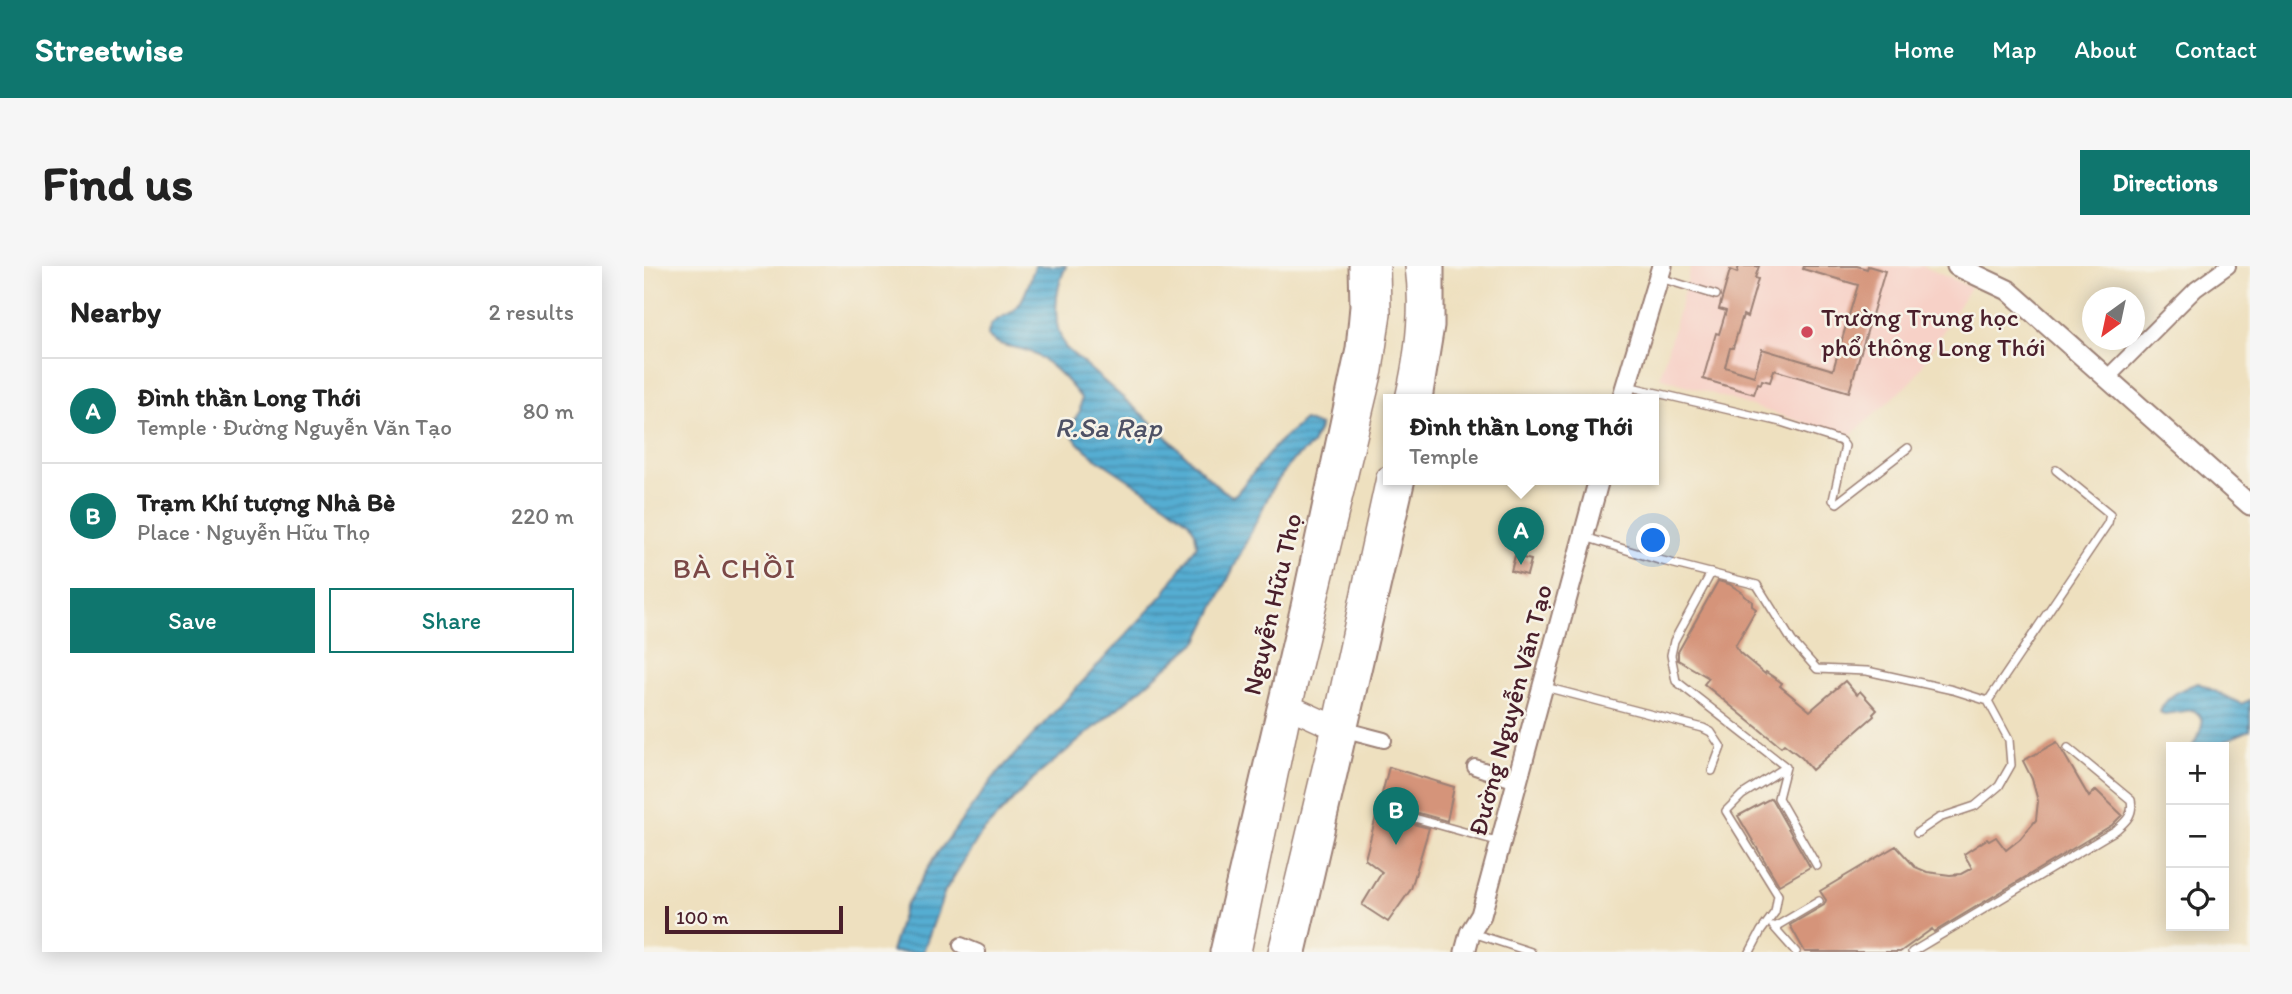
<!DOCTYPE html>
<meta charset="utf-8">
<style>
:root{--surface:#fff;--page:#f6f6f6;--text:#222;--muted:#767676;--line:#e0e0e0;--accent:#0f766e}
body{margin:0;font-family:Itim,sans-serif;background:var(--page);color:var(--text)}
.controls{position:absolute;right:21px;bottom:21px;display:grid;overflow:hidden;border-radius:0px;box-shadow:0 4px 18px #0003}
.controls button{width:63px;height:63px;display:grid;place-items:center;padding:0;border:0;border-bottom:2px solid var(--line);background:var(--surface);color:var(--text);font:35px sans-serif}
.compass{position:absolute;left:1438px;top:21px;width:63px;height:63px;border-radius:50%;background:var(--surface);box-shadow:0 4px 18px #0003;rotate:213deg}
.scale{position:absolute;left:21px;bottom:18px;width:178px;box-sizing:border-box;padding-left:7px;border:4px solid #4a1f2b;border-top:0;font-size:19px;line-height:24px;white-space:nowrap;color:#4a1f2b;-webkit-text-stroke:5px #f7f3e8;paint-order:stroke}
.you{position:absolute;left:1010px;top:275px;width:24px;height:24px;margin:-18px;border:5px solid #fff;border-radius:50%;background:#1a73e8;box-shadow:0 0 0 10px #1a73e833}
.badge{display:grid;place-items:center;width:46px;height:46px;border-radius:50%;background:var(--accent);color:#fff;font-size:23px;font-weight:700}
.pin{position:absolute;translate:-50% -58px;filter:drop-shadow(0 2px 4px #0008)}
.pin::after{content:'';position:absolute;top:37px;width:24px;height:21px;background:inherit;clip-path:polygon(0 0,100% 0,50% 100%)}
.popup{position:absolute;left:739px;top:128px;width:276px;height:91px;box-sizing:border-box;display:grid;place-content:center;border-radius:0px;background:var(--surface);filter:drop-shadow(0 2px 5px #0005);font-size:23px;white-space:nowrap;color:var(--muted)}
.popup b{font-size:26px;color:var(--text)}
.popup::after{content:'';position:absolute;left:50%;top:100%;margin-left:-14px;border:14px solid transparent;border-top-color:var(--surface)}
.list{margin:0;padding:0;list-style:none}
h2{display:flex;justify-content:space-between;align-items:center;height:91px;margin:0;padding:0 28px;font-size:30px}
h2 small{font-size:23px;font-weight:400;color:var(--muted)}
.list li{display:grid;grid-template-columns:46px 1fr auto;gap:21px;align-items:center;box-sizing:border-box;height:105px;padding:0 28px;border-top:2px solid var(--line)}
.list b{display:block;font-size:26px;white-space:nowrap}
.list p{margin:0;font-size:23px;white-space:nowrap;color:var(--muted)}
.list em{font-size:23px;font-style:normal;color:var(--muted)}
.actions{display:flex;gap:14px;padding:21px 28px}
.actions a{flex:1;padding:16px 0;border:2px solid var(--accent);border-radius:0px;text-align:center;font-size:24px;color:var(--accent)}
.actions .main{background:var(--accent);color:#fff}
.icon{flex:none;width:38px;height:38px;fill:none;stroke:currentColor;stroke-width:2;stroke-linecap:round;stroke-linejoin:round}
.map{position:relative;flex:none;width:1606px;height:686px;overflow:hidden;border-radius:0px}
header{display:flex;align-items:center;gap:42px;box-sizing:border-box;height:98px;padding:0 35px;background:var(--accent);color:#fff}
header strong{font-size:33px}
nav{display:flex;gap:38px;margin-inline-start:auto;font-size:24px}
.intro{display:flex;align-items:center;justify-content:space-between;box-sizing:border-box;height:168px;padding:0 42px}
h1{margin:0;font-size:49px}
.button{padding:18px 32px;border-radius:0px;background:var(--accent);color:#fff;font-size:24px;font-weight:700}
main{display:flex;gap:42px;padding:0 42px}
aside{flex:1;background:var(--surface);border-radius:0px;box-shadow:0 4px 18px #0003}
.map>svg:first-child{display:block}
.built{fill:#f7d1c7}
.water{fill:url(#water-rules);stroke:#50667e;stroke-width:2}
.building{fill:#d5947a}
.lines{fill:none;stroke-linecap:round;stroke-linejoin:round}
.lane-casing{stroke:#9c8075;stroke-width:10}
.street-casing{stroke:#9c8075;stroke-width:18}
.secondary-casing{stroke:#9c8075;stroke-width:23}
.primary-casing{stroke:#9c8075;stroke-width:26}
.lane{stroke:#fff;stroke-width:7}
.street{stroke:#fff;stroke-width:14}
.secondary{stroke:#fff;stroke-width:19}
.primary{stroke:#fff;stroke-width:23}
.poi-dot{fill:#d1495b;stroke:#f7f3e8;stroke-width:2.5}
.labels{text-anchor:middle;stroke-width:5;stroke-linejoin:round;paint-order:stroke}
.poi-label{font-size:26px;fill:#4a1f2b;stroke:#f7f3e8;text-anchor:start}
.street-label{font-size:26px;fill:#4a1f2b;stroke:#f7f3e8}
.water-label{font-size:28px;font-style:italic;fill:#4e5165;stroke:#f7f3e8}
.neighbourhood-label{font-size:28px;letter-spacing:2px;fill:#7b4847;stroke:#f7f3e8}
</style>
<header>
<strong>Streetwise</strong>
<nav><a>Home</a><a>Map</a><a>About</a><a>Contact</a></nav>
</header>
<div class="intro"><h1>Find us</h1><a class="button">Directions</a></div>
<main>
<aside>
<h2>Nearby<small>2 results</small></h2>
<ul class="list">
<li><span class="badge">A</span><div><b>Đình thần Long Thới</b><p>Temple · Đường Nguyễn Văn Tạo</p></div><em>80 m</em></li>
<li><span class="badge">B</span><div><b>Trạm Khí tượng Nhà Bè</b><p>Place · Nguyễn Hữu Thọ</p></div><em>220 m</em></li>
</ul>
<div class="actions"><a class="main">Save</a><a>Share</a></div>
</aside>
<div class="map">
<svg width="1606" height="686" viewBox="0 0 1606 686">
<defs>
<pattern id="water-rules" width="6" height="5" patternUnits="userSpaceOnUse" patternTransform="scale(1.75)"><rect width="6" height="5" fill="#55add2"/><path d="M0 2.5h6" fill="none" stroke="#488cab"/></pattern>
</defs>
<rect width="100%" height="100%" fill="#f7f3e8"/>
<filter id="ink" filterUnits="userSpaceOnUse"><feTurbulence type="fractalNoise" baseFrequency=".0143" numOctaves="2"/><feDisplacementMap in="SourceGraphic" scale="14" xChannelSelector="R" yChannelSelector="G"/><feConvolveMatrix kernelMatrix="1 2 1 2 8 2 1 2 1" color-interpolation-filters="sRGB"/></filter>
<filter id="wash" filterUnits="userSpaceOnUse"><feTurbulence type="fractalNoise" baseFrequency=".00686" numOctaves="4" result="noise"/><feDisplacementMap in="SourceGraphic" scale="28" xChannelSelector="R" yChannelSelector="G"/><feGaussianBlur stdDeviation="1.57" result="paint"/><feColorMatrix in="noise" values="0 0 0 0 0 0 0 0 0 0 0 0 0 0 0 0 0 1.4 0 .05"/><feComposite in="paint" operator="in"/></filter>
<g filter="url(#wash)">
<rect width="100%" height="100%" fill="#eee0bf"/>
<path class="built" d="M1047,0h231l48,21 -56,92 -65,58 -189,-60z"/>
<path class="water" d="M391,0h31c-11,23 -15,60 0,82l86,75 67,65 13,8 4,-2 41,-50 27,-24 16,6 -8,19 -19,15 -20,27 -75,154 -165,138 -53,56 -35,56 -22,61h-32l13,-44 32,-53 59,-79 168,-181 34,-50 -2,-13 -7,-11 -21,-16 -70,-46 -19,-16 -10,-14 12,-18 1,-13c-13,-17 -32,-37 -51,-46 -15,-7 -29,-3 -42,-16 1,-21 19,-16 29,-29 9,-10 13,-28 18,-41z
M1554,417l43,21 9,-4v30l-26,11 -5,6h-27c7,-13 18,-28 1,-37l-29,4 -4,-2c5,-15 23,-24 38,-29z"/>
<g id="blocks">
<path class="building" d="M1095,0h20l-4,12 3,1 -11,38 -4,-2 -10,33h-3l-5,19 29,9 8,-27 71,21 25,-85 -55,-16 1,-3h53l10,3 1,-3 17,5 -36,121 -75,-22 -4,12 -8,-2 -1,4 -3,-1 -4,11 -51,-15 13,-46 3,1 7,-23 -7,-2 11,-39 7,3z
M871,290l16,4 -4,15 -16,-4z
M1074,315l11,3 14,9 1,3 8,5v5l4,3 -21,37 5,7 25,21 1,-2 16,11 -2,3 30,25 35,-30 12,14 3,-4 17,19 -4,4 1,2 -62,54 -10,-12 -18,-14 -3,3 -77,-63 5,-6 -31,-18v-8z
M1413,476l32,55 7,-7 26,25 -10,10 -178,107 -2,-3 -32,23h-95l-15,-27 34,-20 2,-5 -6,-9 76,-45 19,21 12,5 23,3 11,-1 11,-6 -8,-14 23,-15 2,2 7,-4 10,13 14,-11 16,-19 2,-19 -6,-22 -9,-18z
M745,501l65,20 -7,34 -35,-10 -7,4v4l4,4 20,5 -18,61 -23,33 -26,-17 20,-33 -17,-13z
M1127,532l39,69 -31,18 -41,-69z"/>
</g>
</g>
<g filter="url(#ink)">
<use href="#blocks" fill-opacity="0" stroke="#9c8075" stroke-width="2"/>
<g class="lines">
<g class="lane-casing">
<path id="lane" d="M1016,12l56,17
M983,120l154,36 60,19 4,5 -12,54 4,3 71,-55
M941,271l74,23 98,25 35,56 25,28 50,2 86,19 35,11 21,39 2,25 -12,21 -24,20 -36,12 -22,15
M1067,307l-37,68 -3,14 5,26 110,86 -8,31 39,68
M901,421l158,41 8,4 10,15 -9,24
M1344,435l120,-178 2,-9 -54,-44
M767,551l89,25
M1129,660l23,26
M1131,661l44,-26
M838,670l49,16
M1106,686l11,-21 14,-19 3,-17 -52,-84 16,-16 44,-28
M1268,686l204,-122c10,-9 18,-15 15,-30l-63,-52"/>
</g>
<g class="street-casing">
<path id="street" d="M1464,111l88,-88 32,-23
M694,462l46,12
M831,501l41,14
M317,679l17,7"/>
</g>
<g class="secondary-casing">
<path id="secondary" d="M1313,0l51,24 242,215
M778,133l12,-73v-60
M978,133l40,-133
M576,686l81,-346 55,-257 4,-43 -1,-40
M652,686l109,-473
M821,686l5,-19 11,-18 118,-436"/>
</g>
<g class="primary-casing">
<path id="primary" d="M763,133c10,-43 16,-89 10,-133
M646,441l44,20
M595,686l51,-245 81,-337 8,-57 -1,-47
M636,686l54,-225 54,-249"/>
</g>
<use href="#lane" class="lane"/>
<use href="#street" class="street"/>
<use href="#secondary" class="secondary"/>
<use href="#primary" class="primary"/>
</g>
</g>
<circle class="poi-dot" cx="1163" cy="66" r="7"/>
<g class="labels">
<g class="poi-label">
<text x="1177" y="60">Trường Trung học<tspan x="1177" dy="30">phổ thông Long Thới</tspan></text>
</g>
<g class="street-label">
<text transform="translate(628 338) rotate(-77)" y="9">Nguyễn Hữu Thọ</text>
<text transform="translate(866 444) rotate(-75)" y="9">Đường Nguyễn Văn Tạo</text>
</g>
<g class="water-label">
<text x="464" y="171">R.Sa Rạp</text>
</g>
<g class="neighbourhood-label">
<text x="91" y="312">BÀ CHỒI</text>
</g>
</g>
</svg>
<div class="controls">
<button>+</button>
<button>−</button>
<button><svg class="icon" aria-label="locate" viewBox="0 0 24 24"><circle cx="12" cy="12" r="6"/><path d="M12 2v4M12 18v4M2 12h4M18 12h4"/></svg></button>
</div>
<svg class="compass" viewBox="-18 -18 36 36"><path d="M0-13l5 13h-10z" fill="#e53935"/><path d="M0 13l5-13h-10z" fill="#767676"/></svg>
<div class="scale">100 m</div>
<div class="you"></div>
<div class="pin badge" style="left:877px;top:299px">A</div>
<div class="popup"><b>Đình thần Long Thới</b>Temple</div>
<div class="pin badge" style="left:752px;top:579px">B</div>
</div>
</main>
